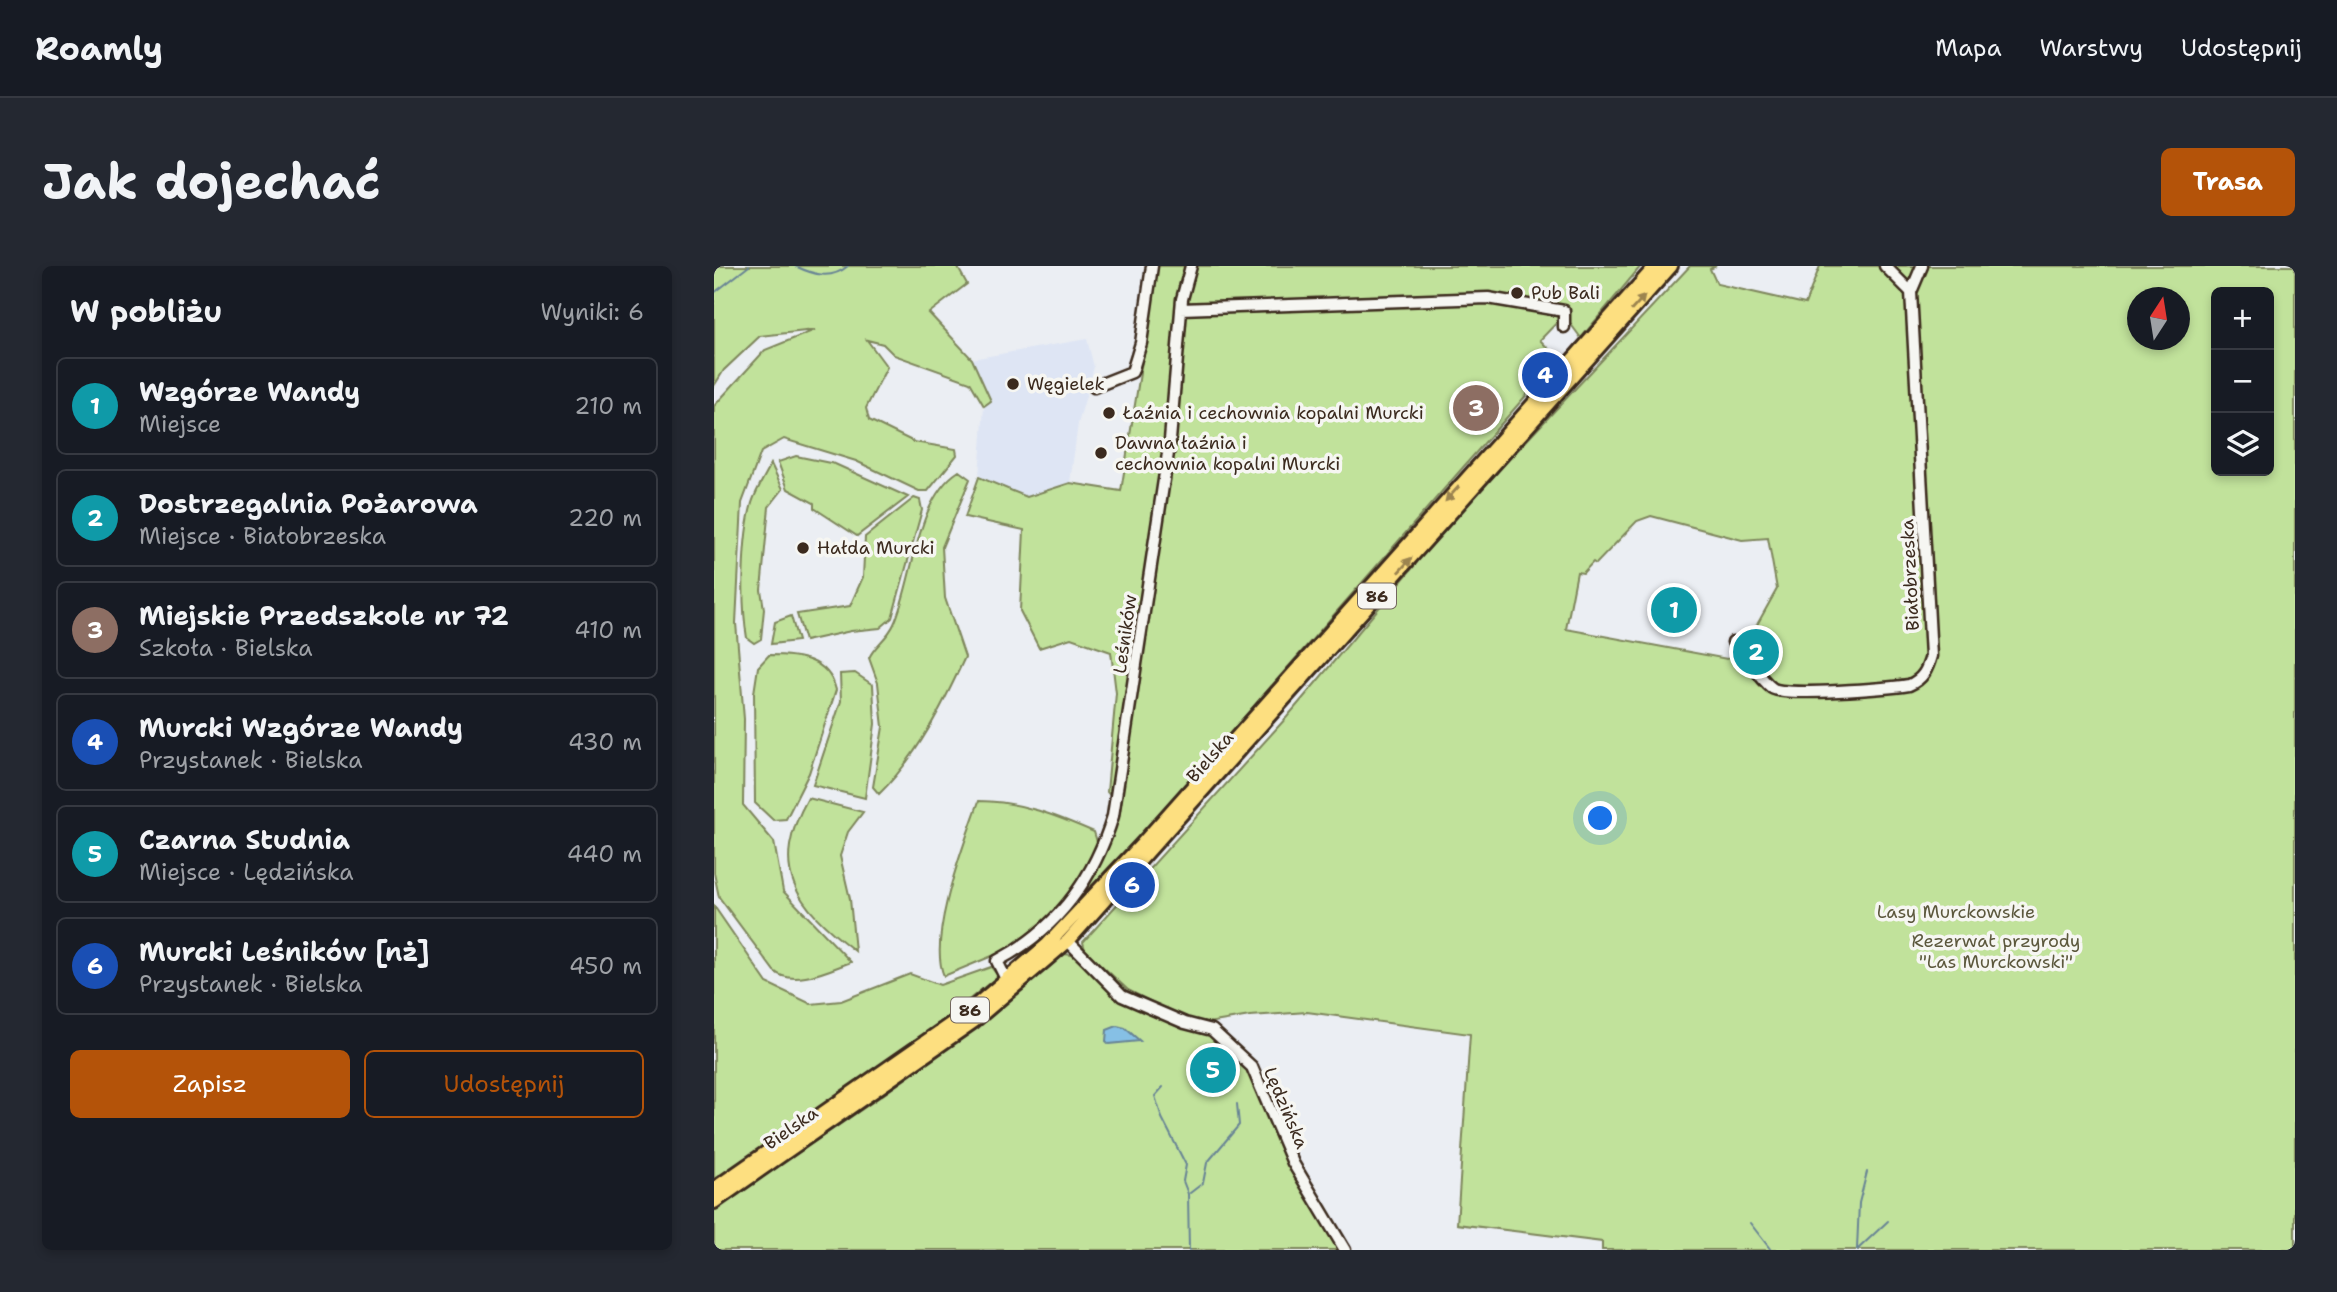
<!DOCTYPE html>
<html lang="pl">
<meta charset="utf-8">
<style>
:root{--surface:#171b24;--page:#242831;--text:#f1f3f6;--muted:#9ea1a6;--line:#363941;--accent:#b45309}
body{margin:0;font-family:"Shantell Sans",sans-serif;background:var(--page);color:var(--text)}
.controls{position:absolute;right:21px;top:21px;display:grid;overflow:hidden;border-radius:10px;box-shadow:0 4px 10px #0003}
.controls button{width:63px;height:63px;display:grid;place-items:center;padding:0;border:0;border-bottom:2px solid var(--line);background:var(--surface);color:var(--text);font:35px sans-serif}
.compass{position:absolute;left:1413px;top:21px;width:63px;height:63px;border-radius:50%;background:var(--surface);box-shadow:0 4px 10px #0003;rotate:12deg}
.you{position:absolute;left:887px;top:553px;width:24px;height:24px;margin:-18px;border:5px solid #fff;border-radius:50%;background:#1a73e8;box-shadow:0 0 0 10px #1a73e833}
.badge{display:grid;place-items:center;width:46px;height:46px;border-radius:50%;background:var(--accent);color:#fff;font-size:23px;font-weight:700}
.pin{position:absolute;translate:-50% -50%;border:4px solid #fff;box-shadow:0 2px 7px #0006}
.list{margin:0;padding:0;list-style:none}
h2{display:flex;justify-content:space-between;align-items:center;height:91px;margin:0;padding:0 28px;font-size:30px}
h2 small{font-size:23px;font-weight:400;color:var(--muted)}
.list li{display:grid;grid-template-columns:46px 1fr auto;gap:21px;align-items:center;box-sizing:border-box;height:98px;margin:0 14px 14px;padding:0 14px;border:2px solid var(--line);border-radius:10px}
.list b{display:block;font-size:26px;white-space:nowrap}
.list p{margin:0;font-size:23px;white-space:nowrap;color:var(--muted)}
.list em{font-size:23px;font-style:normal;color:var(--muted)}
.actions{display:flex;gap:14px;padding:21px 28px}
.actions a{flex:1;padding:16px 0;border:2px solid var(--accent);border-radius:10px;text-align:center;font-size:24px;color:var(--accent)}
.actions .main{background:var(--accent);color:#fff}
.icon{flex:none;width:38px;height:38px;fill:none;stroke:currentColor;stroke-width:2;stroke-linecap:round;stroke-linejoin:round}
.map{position:relative;flex:none;width:1581px;height:984px;overflow:hidden;border-radius:10px}
header{display:flex;align-items:center;gap:42px;box-sizing:border-box;height:98px;padding:0 35px;background:var(--surface);border-bottom:2px solid var(--line)}
header strong{font-size:33px}
nav{display:flex;gap:38px;margin-inline-start:auto;font-size:24px}
.intro{display:flex;align-items:center;justify-content:space-between;box-sizing:border-box;height:168px;padding:0 42px}
h1{margin:0;font-size:49px}
.button{padding:18px 32px;border-radius:10px;background:var(--accent);color:#fff;font-size:24px;font-weight:700}
main{display:flex;gap:42px;padding:0 42px}
aside{flex:1;background:var(--surface);border-radius:10px;box-shadow:0 4px 10px #0003}
.map>svg:first-child{display:block}
.built{fill:#dee5f4}
.green{fill:#c1e29b;stroke:#7e865c;stroke-width:2;fill-rule:evenodd}
.water{fill:#86c0e5;stroke:#688495;stroke-width:2}
.lines{fill:none;stroke-linecap:round;stroke-linejoin:round}
.stream{stroke:#688495;stroke-width:2}
.minor-casing{stroke:#3b2a1e;stroke-width:15}
.major-casing{stroke:#3b2a1e;stroke-width:18}
.minor{stroke:#f6f6f2;stroke-width:10}
.major{stroke:#fddf80;stroke-width:12}
.oneway{fill:#9c844f}
.poi-dot{fill:#3b2a1e;stroke:#f6f6f2;stroke-width:2.5}
.labels{text-anchor:middle;stroke-width:7;stroke-linejoin:round;paint-order:stroke}
.shield{fill:#f6f6f2;stroke:#73675e;stroke-width:2}
.shield-label{font-size:16px;font-weight:bold;fill:#3b2a1e}
.poi-label{font-size:18px;fill:#3b2a1e;stroke:#f6f6f2;text-anchor:start}
.street-label{font-size:18px;fill:#3b2a1e;stroke:#f6f6f2}
.park-label{font-size:18px;fill:#5c583d;stroke:#f6f6f2}
</style>
<header>
<strong>Roamly</strong>
<nav><a>Mapa</a><a>Warstwy</a><a>Udostępnij</a></nav>
</header>
<div class="intro"><h1>Jak dojechać</h1><a class="button">Trasa</a></div>
<main>
<aside>
<h2>W pobliżu<small>Wyniki: 6</small></h2>
<ul class="list">
<li><span class="badge" style="background:#0f9aa8">1</span><div><b>Wzgórze Wandy</b><p>Miejsce</p></div><em>210 m</em></li>
<li><span class="badge" style="background:#0f9aa8">2</span><div><b>Dostrzegalnia Pożarowa</b><p>Miejsce · Białobrzeska</p></div><em>220 m</em></li>
<li><span class="badge" style="background:#8d6e63">3</span><div><b>Miejskie Przedszkole nr 72</b><p>Szkoła · Bielska</p></div><em>410 m</em></li>
<li><span class="badge" style="background:#1a4fb4">4</span><div><b>Murcki Wzgórze Wandy</b><p>Przystanek · Bielska</p></div><em>430 m</em></li>
<li><span class="badge" style="background:#0f9aa8">5</span><div><b>Czarna Studnia</b><p>Miejsce · Lędzińska</p></div><em>440 m</em></li>
<li><span class="badge" style="background:#1a4fb4">6</span><div><b>Murcki Leśników [nż]</b><p>Przystanek · Bielska</p></div><em>450 m</em></li>
</ul>
<div class="actions"><a class="main">Zapisz</a><a>Udostępnij</a></div>
</aside>
<div class="map">
<svg width="1581" height="984" viewBox="0 0 1581 984">
<rect width="100%" height="100%" fill="#ebeef3"/>
<filter id="ink" filterUnits="userSpaceOnUse"><feTurbulence type="fractalNoise" baseFrequency=".0143" numOctaves="2"/><feDisplacementMap in="SourceGraphic" scale="14" xChannelSelector="R" yChannelSelector="G"/><feConvolveMatrix kernelMatrix="1 2 1 2 8 2 1 2 1" color-interpolation-filters="sRGB"/></filter>
<g filter="url(#ink)">
<path class="built" d="M373,73l7,28 -16,57 -8,59 -43,14 -48,-20 5,-71 7,-5 -19,-42z"/>
<path class="green" d="M0,0h243l10,18 -38,29 43,46 19,42 -7,5 -14,-24 -76,-27 -11,-11 -16,-4 20,27 -21,41 3,12 45,22 42,7 1,6 -29,36h-9l-63,-30 -72,-22 -23,13 -19,51 -6,120 8,96 -1,86 31,37 9,49 68,71c-22,8 -58,26 -77,9l-55,-74 -5,-24v-467l51,-56 50,-20 -55,6 -36,34 -10,16z
M440,0h487l-60,72 -17,-23 -24,25 18,19 -469,535 -18,18 -3,-3 -59,40 -65,27c-17,-39 21,-134 35,-175 41,0 78,15 115,31l4,13 15,-46 -6,-7 9,-99 -5,-41 -40,-14 -32,10 -19,-37 4,-81 -59,-13 14,-40 48,20 43,-14 51,8 31,-192z
M976,0h26l-6,3 7,15 88,20 15,-38h475v984h-693v-8l-145,-18 13,-190 -163,-22 -57,4 -42,7 -21,-3 -59,-30 -43,-40 -2,-8 204,-225 129,-153 12,-18zM1502,26h53v179h-53zM1423,32h42v42h-42zM937,250l91,24 26,-2 9,51 -33,59 -17,11 -161,-30 11,-57 6,1 10,-11 3,2 41,-43z
M82,190l39,8 73,33 -51,39 -43,-28v-5l-26,-14 -10,-27z
M57,198l12,25 -14,18 -8,83 3,19 -3,30 -7,4 -7,-5c-6,-35 -5,-100 5,-135 4,-13 13,-27 19,-39z
M245,205l11,8 -28,68 3,51 20,59c-22,48 -48,100 -86,137l-6,-7 10,-60 -5,-44 -9,-25c5,-12 19,-20 25,-34 20,-44 21,-125 65,-153z
M200,232l6,2 2,10 -30,108 -12,10 -29,3 -46,10 -8,-27 53,-8 13,-29 2,-40z
M77,350l7,25 -27,3 4,-22z
M55,389c29,0 59,3 67,35l-27,83 -23,46 -13,1 -18,-17 -1,-110 4,-26z
M141,407l18,12 2,39 -10,74 -52,-13 28,-84 -1,-27z
M94,532l55,14 -15,20 -8,24 10,43 5,52c-60,-46 -87,-82 -47,-153z
M0,640l53,77 44,21 30,-3 69,-27 30,11 51,-18 7,9 -75,61 -209,144z
M350,688l8,1 54,48 78,28 22,16 29,30 90,173h-631v-40c119,-82 242,-159 350,-256z"/>
<path class="water" d="M403,760l8,2 15,13 -31,3 -3,-3 1,-11z"/>
<g class="lines">
<path class="stream" d="M81,0c19,9 36,14 53,0
M0,27l35,-27
M449,821l-8,9 7,22 24,47 -3,16 5,13 1,56
M476,927l13,-10 4,-20 32,-38 -2,-21
M1036,957l21,27
M1143,983l2,-46 8,-31
M1143,984l31,-29"/>
<g class="minor-casing">
<path id="minor" d="M1197,26l11,-26
M467,43l307,-11 76,13v16
M380,121l38,-15 9,-29 11,-77
M1019,376c16,13 23,34 39,46 12,9 118,0 137,-3 14,-6 18,-15 22,-29l-20,-364 -26,-26
M354,675l54,55 63,27 27,7 40,37 41,96 52,87
M293,715l-10,-20c59,-31 97,-82 116,-145l57,-376 12,-141 9,-33"/>
</g>
<g class="major-casing">
<path id="major" d="M0,923l253,-176 80,-68 95,-101 514,-578
M0,936l260,-181 94,-80 603,-675"/>
</g>
<use href="#minor" class="minor"/>
<use href="#major" class="major"/>
</g>
<defs><path id="oneway-solid" d="M-6-.8H1V-3.2L6.5 0L1 3.2V.8H-6Z" transform="scale(1.75)"/></defs>
<g class="oneway">
<use href="#oneway-solid" transform="translate(924 37) rotate(-48)"/>
<use href="#oneway-solid" transform="translate(738 228) rotate(132)"/>
<use href="#oneway-solid" transform="translate(691 299) rotate(-48)"/>
</g>
</g>
<g class="poi-dot">
<circle cx="803" cy="27" r="7"/>
<circle cx="299" cy="118" r="7"/>
<circle cx="395" cy="147" r="7"/>
<circle cx="387" cy="187" r="7"/>
<circle cx="89" cy="282" r="7"/>
</g>
<g class="labels">
<g class="shield">
<rect x="644" y="317.5" width="38" height="25" rx="5"/>
<rect x="237" y="731.5" width="38" height="25" rx="5"/>
</g>
<g class="shield-label">
<text x="663" y="336">86</text>
<text x="256" y="750">86</text>
</g>
<g class="poi-label">
<text x="817" y="33">Pub Bali</text>
<text x="313" y="124">Węgielek</text>
<text x="409" y="153">Łaźnia i cechownia kopalni Murcki</text>
<text x="401" y="183">Dawna łaźnia i<tspan x="401" dy="21">cechownia kopalni Murcki</tspan></text>
<text x="103" y="288">Hałda Murcki</text>
</g>
<g class="street-label">
<text transform="translate(1196 309) rotate(-93)" y="6">Białobrzeska</text>
<text transform="translate(411 368) rotate(-82)" y="6">Leśników</text>
<text transform="translate(496 491) rotate(-49)" y="6">Bielska</text>
<text transform="translate(572 842) rotate(67)" y="6">Lędzińska</text>
<text transform="translate(77 862) rotate(-35)" y="6">Bielska</text>
</g>
<g class="park-label">
<text x="1242" y="652">Lasy Murckowskie</text>
<text x="1282" y="681">Rezerwat przyrody<tspan x="1282" dy="21">"Las Murckowski"</tspan></text>
</g>
</g>
</svg>
<div class="controls">
<button>+</button>
<button>−</button>
<button><svg class="icon" aria-label="layers" viewBox="0 0 24 24"><path d="M12 4l9 5-9 5-9-5zM3 14l9 5 9-5"/></svg></button>
</div>
<svg class="compass" viewBox="-18 -18 36 36"><path d="M0-13l5 13h-10z" fill="#e53935"/><path d="M0 13l5-13h-10z" fill="#9ea1a6"/></svg>
<div class="you"></div>
<div class="pin badge" style="left:960px;top:344px;background:#0f9aa8">1</div>
<div class="pin badge" style="left:1042px;top:386px;background:#0f9aa8">2</div>
<div class="pin badge" style="left:762px;top:142px;background:#8d6e63">3</div>
<div class="pin badge" style="left:831px;top:109px;background:#1a4fb4">4</div>
<div class="pin badge" style="left:499px;top:804px;background:#0f9aa8">5</div>
<div class="pin badge" style="left:418px;top:619px;background:#1a4fb4">6</div>
</div>
</main>
